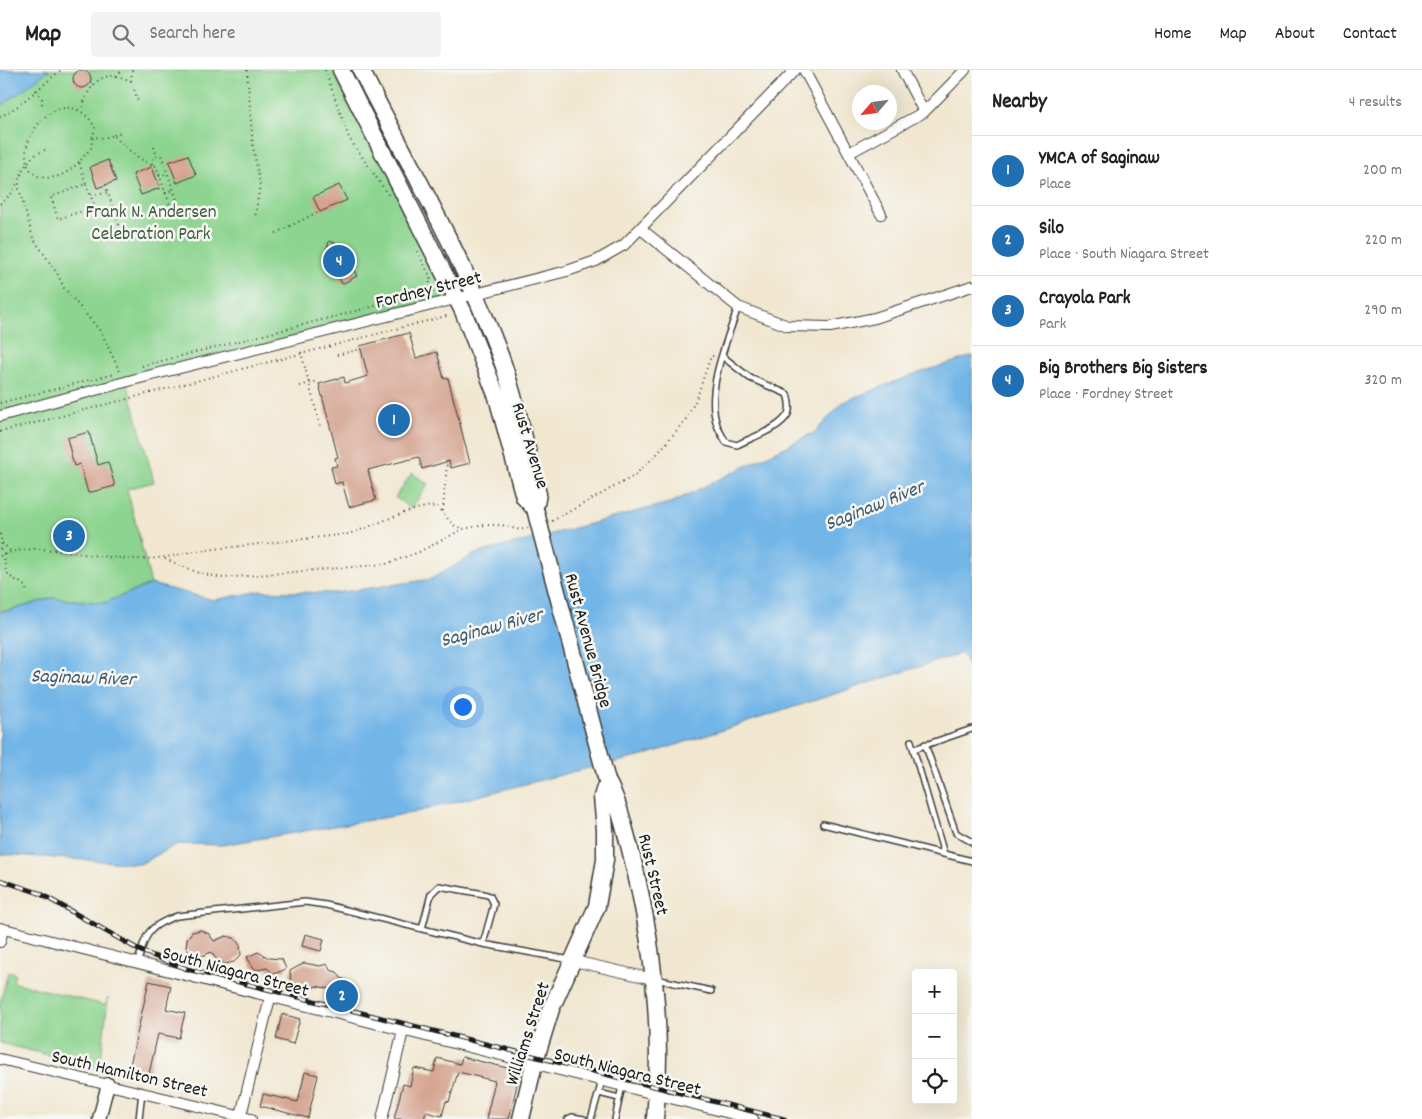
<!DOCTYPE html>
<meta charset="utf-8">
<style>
:root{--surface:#fff;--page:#f2f2f2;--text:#222;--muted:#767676;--line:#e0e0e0;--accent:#1f6fb2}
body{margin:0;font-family:Dekko,sans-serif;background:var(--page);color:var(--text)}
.controls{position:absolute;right:15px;bottom:15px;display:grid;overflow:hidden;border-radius:5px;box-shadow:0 5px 20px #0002}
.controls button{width:45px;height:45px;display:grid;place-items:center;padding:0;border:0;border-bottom:1px solid var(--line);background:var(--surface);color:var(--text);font:25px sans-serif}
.compass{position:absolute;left:852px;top:15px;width:45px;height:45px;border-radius:50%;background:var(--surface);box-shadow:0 5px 20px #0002;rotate:242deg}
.you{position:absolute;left:462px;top:636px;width:18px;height:18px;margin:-12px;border:4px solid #fff;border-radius:50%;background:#1a73e8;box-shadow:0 0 0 8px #1a73e833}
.badge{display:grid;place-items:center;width:32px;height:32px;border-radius:50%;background:var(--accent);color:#fff;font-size:16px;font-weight:700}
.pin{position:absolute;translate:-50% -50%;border:2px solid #fff;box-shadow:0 1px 5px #0006}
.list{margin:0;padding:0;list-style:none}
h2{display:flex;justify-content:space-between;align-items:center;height:65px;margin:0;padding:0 20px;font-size:21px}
h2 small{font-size:16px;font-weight:400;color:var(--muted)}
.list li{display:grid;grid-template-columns:32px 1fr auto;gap:15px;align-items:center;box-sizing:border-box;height:70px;padding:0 20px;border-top:1px solid var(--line)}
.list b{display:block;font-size:19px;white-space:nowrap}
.list p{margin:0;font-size:16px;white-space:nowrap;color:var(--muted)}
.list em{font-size:16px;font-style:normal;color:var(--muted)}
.icon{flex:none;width:28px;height:28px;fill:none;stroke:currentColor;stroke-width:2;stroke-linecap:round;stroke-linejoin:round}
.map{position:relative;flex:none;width:972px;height:1049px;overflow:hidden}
header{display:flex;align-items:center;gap:30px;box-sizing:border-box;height:70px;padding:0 25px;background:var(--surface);border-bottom:1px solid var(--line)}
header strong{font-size:24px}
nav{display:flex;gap:28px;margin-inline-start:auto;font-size:18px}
.search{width:350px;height:45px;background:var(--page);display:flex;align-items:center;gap:12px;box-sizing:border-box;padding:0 18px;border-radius:5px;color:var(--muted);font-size:19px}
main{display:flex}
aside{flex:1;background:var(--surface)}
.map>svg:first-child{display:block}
.green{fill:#8cd48f;stroke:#547856}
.water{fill:#72b5e7;stroke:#476882}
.building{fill:#d4a28e}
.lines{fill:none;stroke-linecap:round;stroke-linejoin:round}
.service-casing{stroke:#3c3a37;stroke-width:8}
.minor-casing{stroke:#3c3a37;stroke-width:12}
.tertiary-casing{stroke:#3c3a37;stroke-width:15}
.trunk-casing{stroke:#3c3a37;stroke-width:19}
.path{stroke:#3c3a37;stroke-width:2;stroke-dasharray:1 4;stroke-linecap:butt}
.service{stroke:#fff;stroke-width:5}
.minor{stroke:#fff;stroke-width:10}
.tertiary{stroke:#fff;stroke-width:12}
.trunk{stroke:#fff;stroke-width:16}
.rail-casing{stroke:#1c1c1c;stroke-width:5}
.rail{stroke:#f6f6f2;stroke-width:3;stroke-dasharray:9;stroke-linecap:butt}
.trunk-bridge-casing{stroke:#3c3a37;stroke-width:19;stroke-linecap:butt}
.trunk-bridge{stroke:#fff;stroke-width:16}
.labels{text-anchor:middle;stroke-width:5;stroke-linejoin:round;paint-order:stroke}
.park-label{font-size:19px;fill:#435c44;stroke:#f6f6f2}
.street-label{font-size:19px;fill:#1c1c1c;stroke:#f6f6f2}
.water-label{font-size:20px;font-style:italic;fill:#3e596d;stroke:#f6f6f2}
</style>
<header>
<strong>Map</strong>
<div class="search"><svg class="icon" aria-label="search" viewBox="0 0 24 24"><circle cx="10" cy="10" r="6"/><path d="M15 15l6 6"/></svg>Search here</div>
<nav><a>Home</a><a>Map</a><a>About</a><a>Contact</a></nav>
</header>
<main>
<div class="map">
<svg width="972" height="1049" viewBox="0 0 972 1049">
<rect width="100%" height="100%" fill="#f6f6f2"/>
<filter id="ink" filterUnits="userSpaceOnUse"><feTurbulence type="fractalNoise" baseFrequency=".02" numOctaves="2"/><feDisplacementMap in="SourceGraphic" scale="10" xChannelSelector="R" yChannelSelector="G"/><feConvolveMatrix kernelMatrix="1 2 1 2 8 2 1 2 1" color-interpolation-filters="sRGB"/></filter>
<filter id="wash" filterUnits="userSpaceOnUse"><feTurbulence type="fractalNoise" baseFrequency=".0096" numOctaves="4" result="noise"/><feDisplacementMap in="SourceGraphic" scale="20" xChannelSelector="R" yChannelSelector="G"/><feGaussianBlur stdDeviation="1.12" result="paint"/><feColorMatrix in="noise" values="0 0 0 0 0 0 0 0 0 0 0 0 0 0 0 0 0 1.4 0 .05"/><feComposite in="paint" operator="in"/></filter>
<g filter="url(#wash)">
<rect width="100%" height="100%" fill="#f1e7d0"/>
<path class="green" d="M0,0h341l116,228 -330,84 27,100 -27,7 24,95 -47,19 -52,-5 -44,13h-8z
M412,403l16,11 -17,25 -16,-12z
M8,902h5l2,3 -2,6 3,2 89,22 3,-7 -8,70 -100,-25v-39z"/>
<path class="water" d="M0,0h49l-49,37z
M972,286v316l-10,-19 -323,104 -63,14 -164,42 -190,32 -44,-1 -38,20 -140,-10v-243h8l44,-13 52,5 47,-19 63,16 46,-9 75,2 96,-14 44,-25 198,-52 142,-70 28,-30 69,-27z"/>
<g id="blocks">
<path class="building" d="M73 9a9 9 0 1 1 18 0a9 9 0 1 1-18 0Z
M188,85l8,20 -19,8 -8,-21z
M108,90l8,21 -19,7 -7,-21z
M152,97l8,21 -19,7 -8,-21z
M339,115l8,15 -27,12 -7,-15z
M329,171l11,4 17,31 -15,8 -16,-31z
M409,263l7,25 21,-6 7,27 4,-1 22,85 -19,5 -2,-7 -27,8 -3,-12 -51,13 8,30 -27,7 -7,-25 -7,2 -4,-17 6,-1 -2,-8 3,-1 -19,-73 25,-7 1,6 23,-7 -8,-30z
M89,362l9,33 10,-3 7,24 -27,7 -8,-29 -6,2 -7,-28z
M201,860l8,4 5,7 12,-5 8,2 6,7 1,10 -7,7 -9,2 -9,-5 -5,-7 -11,5 -8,-2 -6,-7 1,-9 5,-7z
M305,864l19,5 -3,12 -19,-5z
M258,882l11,6 13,1 4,10 -12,5 -7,-6 -9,2 -5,-2 -6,-11z
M304,893l16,3 7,-2 3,6 7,2 4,6 7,3 -5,9 4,7 -4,5 -7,-12 -20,-4 -5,3 -20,-4 -1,-14z
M149,911l22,5 -5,23 19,4 -6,25 -21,-4 -10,44 -20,-4z
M282,944l18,5 -7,25 -17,-5z
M462,987l58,14 -11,48h-23l9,-38 -37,-9 -9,30 -3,-1 -4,15 -16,-4 -2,7h-30l9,-35 7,2 4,-18 20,4 3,-14 23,6z
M305,1002l13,3 -10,43 -48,-12 3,-12 35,8z"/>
</g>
</g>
<g filter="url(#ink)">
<use href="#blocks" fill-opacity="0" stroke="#3c3a37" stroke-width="1"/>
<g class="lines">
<g class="service-casing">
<path id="service" d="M722,286l28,22 37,16c2,6 4,13 1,20 -8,15 -36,23 -51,31l-11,-3c-3,-5 -7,-11 -9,-17 -12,-35 10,-84 21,-118
M911,671l33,113
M925,674l31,89 16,9
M914,679l58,-20
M823,754l149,37
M422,859l9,-35 8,-8 45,8 6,2 4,8 -11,40
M138,892c8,-29 10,-36 39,-46l128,-14 21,3 157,39 88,16
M656,909l55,12
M599,1023l20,5
M139,1049l3,-27
M568,1049l4,-2 12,2
M591,1049l11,-38
M615,1049l7,-33"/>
</g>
<g class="minor-casing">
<path id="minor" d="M804,0l77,144
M902,0l22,42
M849,83l75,-41 41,-42
M641,159l97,78 50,19 42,1 45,-9 97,-32
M0,346l136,-37 431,-108 29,-10 28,-16 171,-175
M0,858l753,191
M0,872l3,-13
M574,891l79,18
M0,989l251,60
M240,1049l30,-121
M382,1049l21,-88"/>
</g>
<g class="tertiary-casing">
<path id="tertiary" d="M99,1049l9,-35"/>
</g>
<g class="trunk-casing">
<path id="trunk" d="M341,0l122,241 34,86 27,100 11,12
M361,0c47,93 104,190 140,288 16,44 25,90 37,136l-3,15
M607,711c11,19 16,42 22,64 23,89 35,182 26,274
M521,1049l13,-55 17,-55 46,-103 8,-46v-31l-3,-32 5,-16"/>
</g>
<path class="path" d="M247,0l6,77 7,37 -5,34
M325,0l24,68 40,58
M116,6l7,-6
M131,11l1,-11
M36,20l6,9v7
M83,37c3,-15 14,-33 32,-31 5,0 11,3 16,5l7,20
M0,47l18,-11 43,-36
M114,65l9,-4
M154,77l3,9
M45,80l-12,6 -10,13 -4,11v9l14,49 24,35 7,15 37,44 19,40
M79,92c-12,12 -25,19 -41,14 -38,-20 23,-106 57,-49l-2,10 -5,-1
M152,94l2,-7 7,-2 21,59
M159,106l9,-3
M86,114l9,23 -37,12 -7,-22 35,-13 -7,-22 12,-14 2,-11 11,1 10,-3c7,10 30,29 42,31l18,50
M105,115l3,8
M165,123l9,-4
M91,125l17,-2 14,40
M0,134l12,-11 6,-11
M276,163l44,-22
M417,181l15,29
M429,207l2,15
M301,282l19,74
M337,285l24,-6
M142,296l296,-76
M300,316l18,-5
M0,333l114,-29
M0,362l450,-117
M443,441l4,-49
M552,451l82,-45 24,-23 28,-34 10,-19 15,-44h3
M0,464l2,9 -2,8
M2,473l10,9
M4,484c1,7 0,15 4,20 7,9 17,6 19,19
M0,486c31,-14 67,-3 100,0 31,4 58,5 88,-4l160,-18c21,-5 75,-34 91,-26l14,17 10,4
M165,489l34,14 24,5 163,-14 33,-12 44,-23 21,-4h18l18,5 8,-2"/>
<use href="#service" class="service"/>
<use href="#minor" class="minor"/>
<use href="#tertiary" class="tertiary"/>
<use href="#trunk" class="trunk"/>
<g class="rail-casing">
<path id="rail" d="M0,810l39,13 102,58 46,18 597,150"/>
</g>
<use href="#rail" class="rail"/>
<g class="trunk-bridge-casing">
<path id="trunk-bridge" d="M535,439l72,272"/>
</g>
<use href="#trunk-bridge" class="trunk-bridge"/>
</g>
</g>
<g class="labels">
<g class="park-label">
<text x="151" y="147">Frank N. Andersen<tspan x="151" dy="22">Celebration Park</tspan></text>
</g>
<g class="street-label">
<text transform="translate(428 218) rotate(-14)" y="7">Fordney Street</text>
<text transform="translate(532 375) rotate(73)" y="7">Rust Avenue</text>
<text transform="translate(590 570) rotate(75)" y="7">Rust Avenue Bridge</text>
<text transform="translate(655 804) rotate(77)" y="7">Rust Street</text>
<text transform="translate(236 900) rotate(15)" y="7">South Niagara Street</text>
<text transform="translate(526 963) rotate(-72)" y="7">Williams Street</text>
<text transform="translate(628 1000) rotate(14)" y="7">South Niagara Street</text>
<text transform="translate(130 1002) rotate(13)" y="7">South Hamilton Street</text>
</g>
<g class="water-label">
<text transform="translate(874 434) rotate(-22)" y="7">Saginaw River</text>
<text transform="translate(491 556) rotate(-15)" y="7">Saginaw River</text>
<text transform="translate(83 606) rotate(2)" y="7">Saginaw River</text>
</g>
</g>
</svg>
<div class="controls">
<button>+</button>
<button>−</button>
<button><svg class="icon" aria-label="locate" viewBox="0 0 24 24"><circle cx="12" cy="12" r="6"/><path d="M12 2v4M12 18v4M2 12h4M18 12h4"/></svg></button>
</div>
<svg class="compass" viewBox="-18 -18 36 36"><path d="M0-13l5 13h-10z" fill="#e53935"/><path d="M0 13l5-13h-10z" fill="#767676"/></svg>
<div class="you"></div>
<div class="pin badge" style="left:394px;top:350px">1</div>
<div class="pin badge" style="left:342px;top:926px">2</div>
<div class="pin badge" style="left:69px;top:466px">3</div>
<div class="pin badge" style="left:339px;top:191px">4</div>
</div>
<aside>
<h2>Nearby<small>4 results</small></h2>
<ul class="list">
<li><span class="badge">1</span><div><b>YMCA of Saginaw</b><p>Place</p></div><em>200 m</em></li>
<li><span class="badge">2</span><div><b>Silo</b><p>Place · South Niagara Street</p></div><em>220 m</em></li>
<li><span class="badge">3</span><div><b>Crayola Park</b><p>Park</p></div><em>290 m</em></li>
<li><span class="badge">4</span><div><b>Big Brothers Big Sisters</b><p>Place · Fordney Street</p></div><em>320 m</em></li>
</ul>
</aside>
</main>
